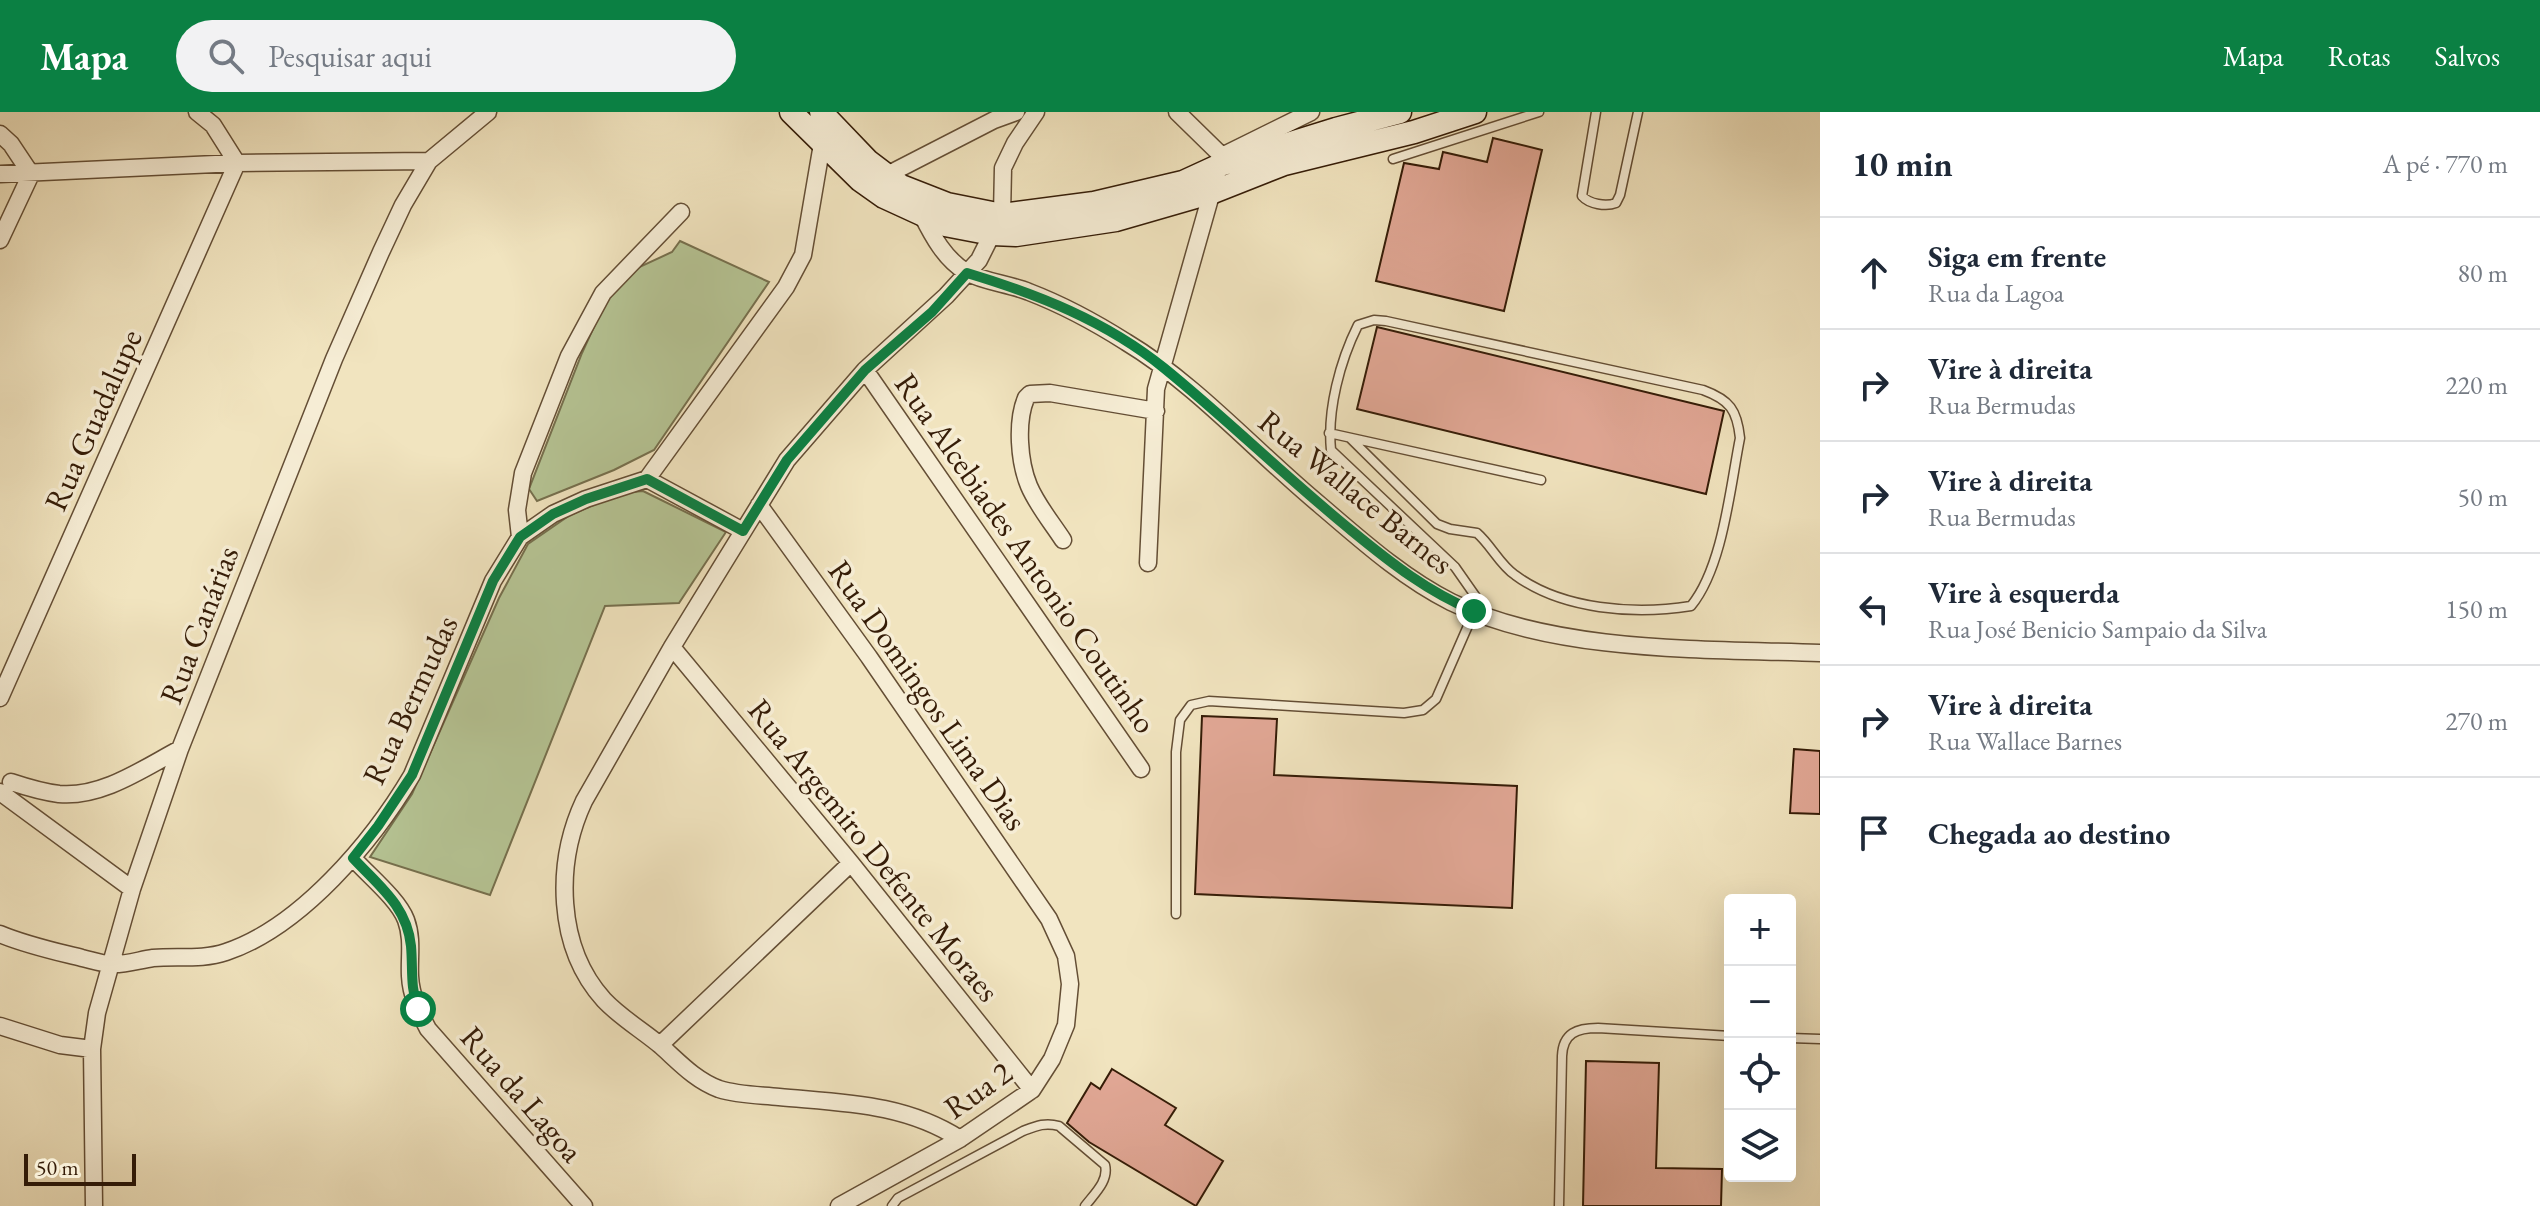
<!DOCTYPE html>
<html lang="pt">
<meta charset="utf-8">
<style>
:root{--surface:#fff;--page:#f2f2f3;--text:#1f2937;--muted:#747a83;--line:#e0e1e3;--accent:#0b8043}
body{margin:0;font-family:"EB Garamond",serif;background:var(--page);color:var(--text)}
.controls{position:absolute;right:24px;bottom:24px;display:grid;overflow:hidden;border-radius:8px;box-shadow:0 8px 32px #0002}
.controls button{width:72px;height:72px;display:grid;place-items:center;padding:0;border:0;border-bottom:2px solid var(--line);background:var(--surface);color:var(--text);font:40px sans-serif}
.scale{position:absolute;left:24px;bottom:20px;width:112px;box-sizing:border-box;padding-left:8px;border:4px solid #351c07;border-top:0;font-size:22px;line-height:28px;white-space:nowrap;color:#351c07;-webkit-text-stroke:6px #f6edd5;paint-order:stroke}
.stop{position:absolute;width:24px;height:24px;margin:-18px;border:6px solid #0b8043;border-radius:50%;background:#fff}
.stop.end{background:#0b8043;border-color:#fff;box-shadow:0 2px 8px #0008}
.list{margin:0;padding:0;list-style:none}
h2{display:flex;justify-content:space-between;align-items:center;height:104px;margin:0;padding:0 32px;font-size:34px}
h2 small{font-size:26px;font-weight:400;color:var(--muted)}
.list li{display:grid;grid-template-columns:52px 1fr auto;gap:24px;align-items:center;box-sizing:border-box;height:112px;padding:0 32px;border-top:2px solid var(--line)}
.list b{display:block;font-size:30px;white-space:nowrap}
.list p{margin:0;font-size:26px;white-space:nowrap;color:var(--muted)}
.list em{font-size:26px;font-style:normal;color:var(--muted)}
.icon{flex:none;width:44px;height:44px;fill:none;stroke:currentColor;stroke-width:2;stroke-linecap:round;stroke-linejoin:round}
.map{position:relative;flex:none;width:1820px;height:1094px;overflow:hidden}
header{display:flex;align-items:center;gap:48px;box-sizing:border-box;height:112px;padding:0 40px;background:var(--accent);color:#fff}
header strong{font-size:38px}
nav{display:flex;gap:44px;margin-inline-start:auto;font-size:28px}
.search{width:560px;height:72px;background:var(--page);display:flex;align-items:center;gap:20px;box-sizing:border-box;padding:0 28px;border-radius:44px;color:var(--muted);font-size:30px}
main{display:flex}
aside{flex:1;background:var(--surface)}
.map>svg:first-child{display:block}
.green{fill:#b6c595;stroke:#76704e;stroke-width:2}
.building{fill:#e1a795;stroke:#351c07;stroke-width:2}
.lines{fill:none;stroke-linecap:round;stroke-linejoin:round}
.lane-casing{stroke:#644e35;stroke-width:11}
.street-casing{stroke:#644e35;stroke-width:19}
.secondary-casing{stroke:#351c07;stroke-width:25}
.lane{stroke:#f6edd5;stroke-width:8}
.street{stroke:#f6edd5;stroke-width:16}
.secondary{stroke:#f6edd5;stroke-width:22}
.route{stroke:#0b8043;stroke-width:10}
.labels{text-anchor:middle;stroke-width:7;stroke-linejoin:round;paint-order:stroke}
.street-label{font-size:32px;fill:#351c07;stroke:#f6edd5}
</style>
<header>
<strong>Mapa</strong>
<div class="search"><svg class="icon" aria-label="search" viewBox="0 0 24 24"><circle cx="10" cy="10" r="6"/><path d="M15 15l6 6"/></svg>Pesquisar aqui</div>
<nav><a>Mapa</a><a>Rotas</a><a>Salvos</a></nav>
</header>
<main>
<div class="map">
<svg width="1820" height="1094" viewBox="0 0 1820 1094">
<rect width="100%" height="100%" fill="#f1e4bf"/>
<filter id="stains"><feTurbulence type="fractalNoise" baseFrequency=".0025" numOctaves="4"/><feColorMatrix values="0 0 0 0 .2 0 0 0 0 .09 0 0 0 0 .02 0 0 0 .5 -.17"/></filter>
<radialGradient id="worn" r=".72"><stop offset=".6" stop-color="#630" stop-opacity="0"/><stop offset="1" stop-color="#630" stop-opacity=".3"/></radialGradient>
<path class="green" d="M680,129l89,41 -115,168 -40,20 -77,31 -8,-12 53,-136 25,-55 28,-29 37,-17z
M643,379l83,41 -47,71 -74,3 -115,289 -120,-38 42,-63 87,-196 29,-54 42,-29 52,-22z"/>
<path class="building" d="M1493,26l49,12 -38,161 -128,-30 28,-118 35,6 4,-17 44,10z
M1377,215l347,84 -18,83 -349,-85z
M1202,604l75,3 -3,56 243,11 -5,122 -317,-14z
M1794,637l26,2v63l-30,-1z
M1586,949l73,2 -3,105 66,1 -1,37h-138z
M1112,957l64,39 -11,17 58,36 -27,45 -107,-64 -22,-19 24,-40 9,6z"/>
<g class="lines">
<g class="lane-casing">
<path id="lane" d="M1596,0l-14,84c7,8 24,11 34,7l4,-8 18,-83
M1393,47l146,-47
M1329,321l212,47
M1350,326l87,86 13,5 27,4c14,12 23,32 38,42 47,35 120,40 176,31 32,-39 39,-118 49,-168 -3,-28 -10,-38 -37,-48l-317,-69 -12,-1 -16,5c-18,36 -31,85 -27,125l124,117 21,30 3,15
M1176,802v-162l4,-32 11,-15 18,-4 195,12 19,-3 13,-11 38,-87
M1790,926l30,1
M892,1094l6,-8 125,-67c13,-5 22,-9 36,-5l46,39c4,16 -11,29 -20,41
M1559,1094l3,-150c1,-23 15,-28 36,-28l132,8"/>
</g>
<g class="street-casing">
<path id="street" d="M0,22l11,10 20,30 -31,66
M1222,44l89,-44
M0,62l237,-11 192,-2
M885,64l109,-56 22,-8
M922,103c11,22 23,44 44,57 18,10 44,12 63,20 34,13 67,31 97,50 70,42 131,111 194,163 41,35 83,73 131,97 104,51 254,47 369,51
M1002,103l1,-47 12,-25 21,-31
M865,258l276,399
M647,367l139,-192 17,-32 19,-111
M759,393l110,152 180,262 17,37 4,28 -4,41 -14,34 -20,31 -72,49 -121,67
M520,425l-3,-27 6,-37 46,-117 34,-63 78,-81
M1063,428c-11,-17 -26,-35 -34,-54 -10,-24 -13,-64 -3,-88l4,-4 20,-1 106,18
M1148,451l8,-174 66,-233 -45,-44
M672,535l179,216 181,227
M0,586l237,-535 -24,-38 -16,-13
M11,670c15,5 32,10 48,12 43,4 85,-26 121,-45
M0,680l132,97
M353,746c15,17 45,41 53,62 7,19 3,37 4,56 1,20 9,36 18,53l156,177
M0,822c26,11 54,17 82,24 9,2 20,6 29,6 14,1 28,-4 42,-6 24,-2 50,2 73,-6 75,-25 147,-111 186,-177l81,-194 27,-44 33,-23 33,-15 61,-20 96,52
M0,914l60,19 32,4
M660,933l191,-182
M960,1027c-56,-36 -117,-36 -181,-42 -20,-2 -41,-2 -60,-8 -24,-9 -40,-27 -58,-43 -19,-16 -40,-28 -57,-46 -48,-53 -49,-137 -20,-199l88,-154 115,-187 78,-90 81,-74 33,-36 13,-26
M94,1094l-2,-157 5,-36 35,-124 48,-140 154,-390 47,-107 22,-47 26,-44 59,-49"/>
</g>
<g class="secondary-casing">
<path id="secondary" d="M791,0l69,68 24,17 61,28 47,9 24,1 100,-15 97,-28 71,-28 130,-32 61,-20
M821,0l47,49 33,25 46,18 55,11 92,-12 89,-21 37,-17 116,-36 64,-17"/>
</g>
<use href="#lane" class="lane"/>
<use href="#street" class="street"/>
<use href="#secondary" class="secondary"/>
</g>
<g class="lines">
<path class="route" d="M418,897c-8,-22 -5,-40 -7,-63 -4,-40 -32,-60 -58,-88l25,-32 34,-51 81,-194 27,-44 33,-23 33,-15 61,-20 96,52 44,-71 78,-90 67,-58 35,-39c70,21 139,48 197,95 64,52 124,111 188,163 39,32 76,61 122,80"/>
</g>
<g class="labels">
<g class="street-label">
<text transform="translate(93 308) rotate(-66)" y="11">Rua Guadalupe</text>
<text transform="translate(1356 380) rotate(39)" y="11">Rua Wallace Barnes</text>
<text transform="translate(1026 441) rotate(55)" y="11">Rua Alcebiades Antonio Coutinho</text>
<text transform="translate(199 513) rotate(-69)" y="11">Rua Canárias</text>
<text transform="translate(928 583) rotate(55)" y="11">Rua Domingos Lima Dias</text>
<text transform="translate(410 588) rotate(-65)" y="11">Rua Bermudas</text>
<text transform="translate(874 738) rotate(51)" y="11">Rua Argemiro Defente Moraes</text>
<text transform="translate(978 978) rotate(-35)" y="11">Rua 2</text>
<text transform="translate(522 982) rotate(49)" y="11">Rua da Lagoa</text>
</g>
</g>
<rect width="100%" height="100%" filter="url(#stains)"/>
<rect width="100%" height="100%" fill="url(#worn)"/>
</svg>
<div class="controls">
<button>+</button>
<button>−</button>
<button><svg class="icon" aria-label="locate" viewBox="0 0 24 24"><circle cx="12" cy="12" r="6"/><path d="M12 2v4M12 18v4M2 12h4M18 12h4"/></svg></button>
<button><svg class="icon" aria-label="layers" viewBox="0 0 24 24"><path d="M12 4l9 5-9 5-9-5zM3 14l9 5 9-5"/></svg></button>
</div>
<div class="scale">50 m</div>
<div class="stop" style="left:418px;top:897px"></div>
<div class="stop end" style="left:1474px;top:499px"></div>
</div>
<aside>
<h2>10 min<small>A pé · 770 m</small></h2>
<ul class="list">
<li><svg class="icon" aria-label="ahead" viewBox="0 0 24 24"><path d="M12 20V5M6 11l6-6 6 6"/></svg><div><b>Siga em frente</b><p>Rua da Lagoa</p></div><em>80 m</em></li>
<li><svg class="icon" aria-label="right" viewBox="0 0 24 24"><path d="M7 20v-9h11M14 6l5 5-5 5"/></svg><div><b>Vire à direita</b><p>Rua Bermudas</p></div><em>220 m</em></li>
<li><svg class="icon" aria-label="right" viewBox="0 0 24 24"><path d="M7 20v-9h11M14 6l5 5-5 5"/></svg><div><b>Vire à direita</b><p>Rua Bermudas</p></div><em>50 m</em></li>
<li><svg class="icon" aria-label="left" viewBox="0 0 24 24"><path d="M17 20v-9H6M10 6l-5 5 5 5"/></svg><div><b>Vire à esquerda</b><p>Rua José Benicio Sampaio da Silva</p></div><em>150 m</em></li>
<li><svg class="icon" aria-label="right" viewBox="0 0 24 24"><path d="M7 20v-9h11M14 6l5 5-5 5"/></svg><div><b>Vire à direita</b><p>Rua Wallace Barnes</p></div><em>270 m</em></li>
<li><svg class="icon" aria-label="arrive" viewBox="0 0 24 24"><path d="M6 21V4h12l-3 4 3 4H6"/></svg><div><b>Chegada ao destino</b></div></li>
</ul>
</aside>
</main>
